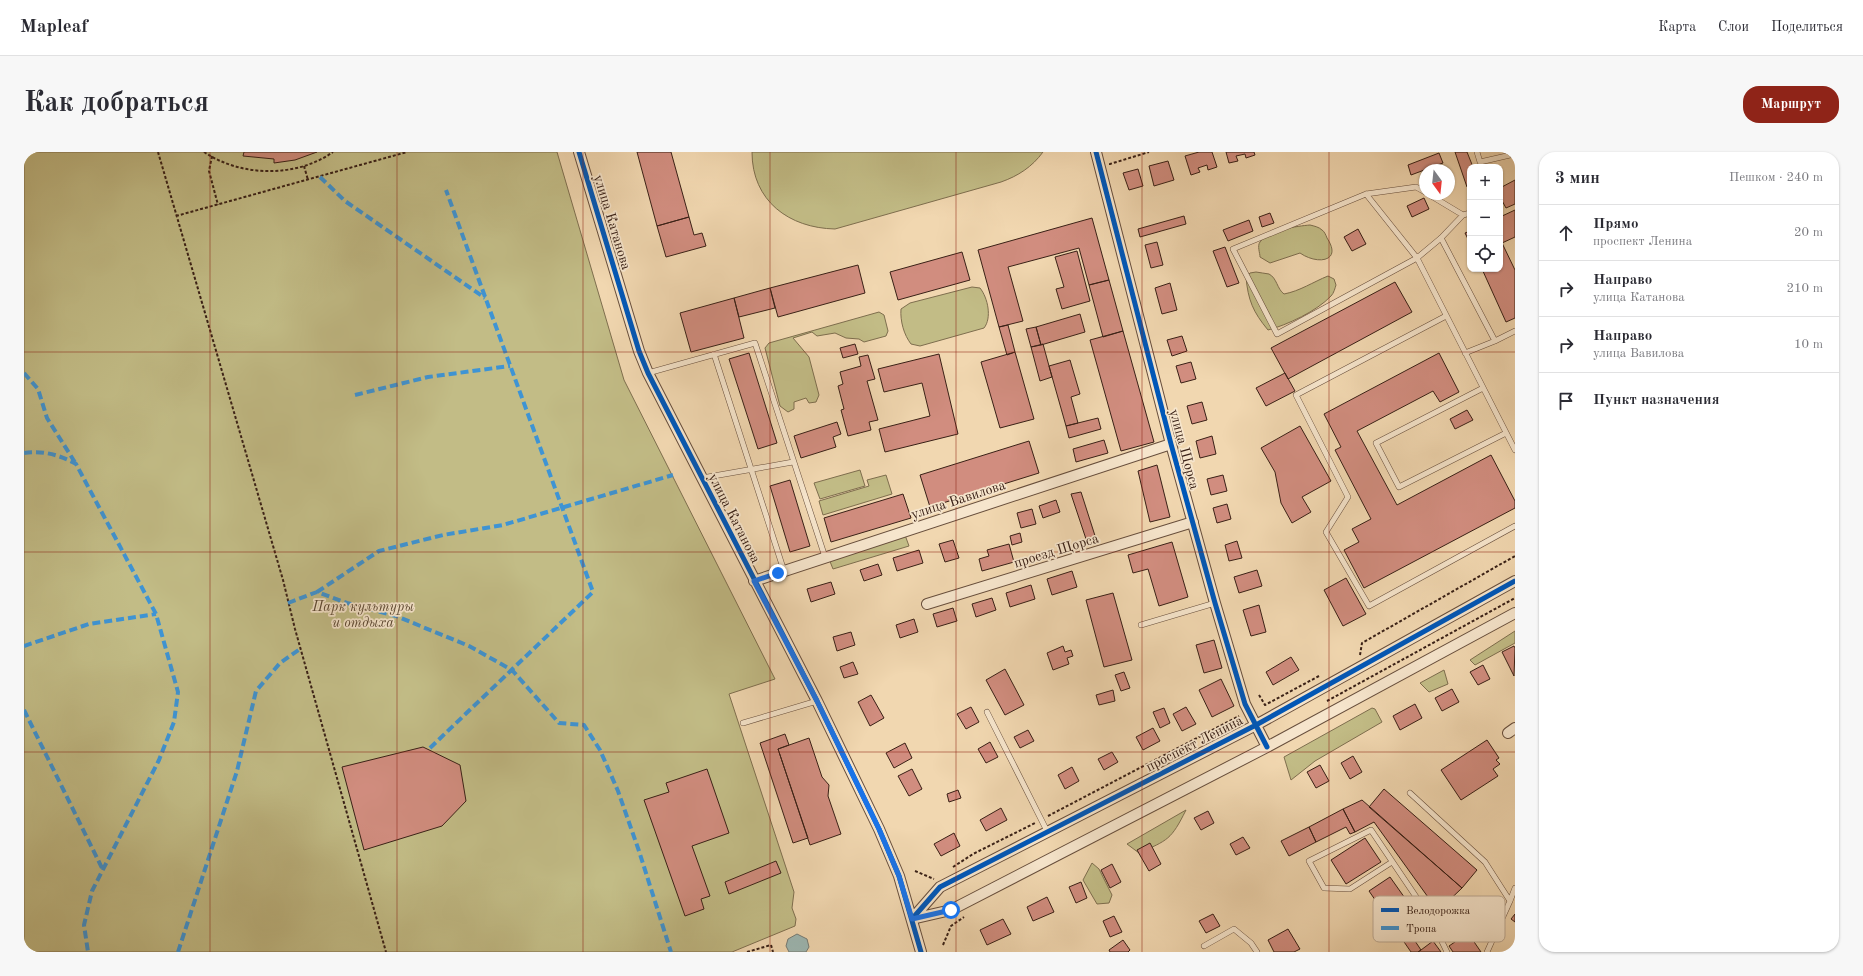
<!DOCTYPE html>
<html lang="ru">
<meta charset="utf-8">
<style>
:root{--surface:#fff;--page:#f7f7f7;--text:#2b2b33;--muted:#7c7c81;--line:#e1e1e2;--accent:#8f2418}
body{margin:0;font-family:"Old Standard TT",serif;background:var(--page);color:var(--text)}
.controls{position:absolute;right:12px;top:12px;display:grid;overflow:hidden;border-radius:8px;box-shadow:0 1px 3px #0004}
.controls button{width:36px;height:36px;display:grid;place-items:center;padding:0;border:0;border-bottom:1px solid var(--line);background:var(--surface);color:var(--text);font:20px sans-serif}
.compass{position:absolute;left:1395px;top:12px;width:36px;height:36px;border-radius:50%;background:var(--surface);box-shadow:0 1px 3px #0004;rotate:165deg}
.stop{position:absolute;width:12px;height:12px;margin:-9px;border:3px solid #1a73e8;border-radius:50%;background:#fff}
.stop.end{background:#1a73e8;border-color:#fff;box-shadow:0 1px 4px #0008}
.list{margin:0;padding:0;list-style:none}
h2{display:flex;justify-content:space-between;align-items:center;height:52px;margin:0;padding:0 16px;font-size:17px}
h2 small{font-size:13px;font-weight:400;color:var(--muted)}
.list li{display:grid;grid-template-columns:26px 1fr auto;gap:12px;align-items:center;box-sizing:border-box;height:56px;padding:0 16px;border-top:1px solid var(--line)}
.list b{display:block;font-size:15px;white-space:nowrap}
.list p{margin:0;font-size:13px;white-space:nowrap;color:var(--muted)}
.list em{font-size:13px;font-style:normal;color:var(--muted)}
.icon{flex:none;width:22px;height:22px;fill:none;stroke:currentColor;stroke-width:2;stroke-linecap:round;stroke-linejoin:round}
.map{position:relative;flex:none;width:1491px;height:800px;overflow:hidden;border-radius:16px}
header{display:flex;align-items:center;gap:24px;box-sizing:border-box;height:56px;padding:0 20px;background:var(--surface);border-bottom:1px solid var(--line)}
header strong{font-size:19px}
nav{display:flex;gap:22px;margin-inline-start:auto;font-size:14px}
.intro{display:flex;align-items:center;justify-content:space-between;box-sizing:border-box;height:96px;padding:0 24px}
h1{margin:0;font-size:28px}
.button{padding:10px 18px;border-radius:16px;background:var(--accent);color:#fff;font-size:14px;font-weight:700}
main{display:flex;gap:24px;padding:0 24px}
aside{flex:1;background:var(--surface);border-radius:16px;box-shadow:0 1px 3px #0004}
.map>svg:first-child{display:block}
.green{fill:#c2bc86;stroke:#7e6e4e}
.water{fill:#9db8b4;stroke:#757b75}
.building{fill:#d18d7f;stroke:#392016}
.lines{fill:none;stroke-linecap:round;stroke-linejoin:round}
.service-casing{stroke:#674e3c;stroke-width:6}
.minor-casing{stroke:#674e3c;stroke-width:12}
.path{stroke:#392016;stroke-width:2;stroke-dasharray:3 2;stroke-linecap:butt}
.service{stroke:#f6e5cc;stroke-width:5}
.minor{stroke:#f6e5cc;stroke-width:10}
.quiet{stroke:#3e94d4;stroke-width:4;stroke-dasharray:8 4;stroke-linecap:butt}
.cycleway-casing{stroke:#f6e5cc;stroke-width:8}
.cycleway{stroke:#0057b8;stroke-width:5}
.route{stroke:#1a73e8;stroke-width:5}
.grid{fill:none;stroke:#8f2418;stroke-width:1;stroke-opacity:0.55}
.labels{text-anchor:middle;stroke-width:3.5;stroke-linejoin:round;paint-order:stroke}
.street-label{font-size:14px;fill:#392016;stroke:#f6e5cc}
.park-label{font-size:14px;font-style:italic;fill:#5b4732;stroke:#f6e5cc}
.key{fill:#f6e5cc;stroke:#bdaa95;stroke-width:1}
.key-label{font-size:11px;fill:#392016}
</style>
<header>
<strong>Mapleaf</strong>
<nav><a>Карта</a><a>Слои</a><a>Поделиться</a></nav>
</header>
<div class="intro"><h1>Как добраться</h1><a class="button">Маршрут</a></div>
<main>
<div class="map">
<svg width="1491" height="800" viewBox="0 0 1491 800">
<rect width="100%" height="100%" fill="#f1d7b0"/>
<filter id="stains"><feTurbulence type="fractalNoise" baseFrequency=".005" numOctaves="4"/><feColorMatrix values="0 0 0 0 .2 0 0 0 0 .09 0 0 0 0 .02 0 0 0 .5 -.17"/></filter>
<radialGradient id="worn" r=".72"><stop offset=".6" stop-color="#630" stop-opacity="0"/><stop offset="1" stop-color="#630" stop-opacity=".3"/></radialGradient>
<path class="green" d="M0,0h533l67,228 151,299 -46,15 65,198 -2,16 4,11 -1,7 -63,26h-708z
M728,0h291c-11,15 -25,24 -42,30l-166,47c-46,-1 -83,-28 -83,-77z
M1286,73c4,1 9,2 12,5 2,1 4,5 5,8 16,24 -10,27 -27,15l-30,10 -10,-6c0,-4 -3,-11 0,-15 7,-12 38,-16 50,-17z
M1232,120c4,1 9,1 13,2 8,4 8,15 15,20 16,-3 29,-12 44,-18l6,3 2,6c-1,3 -2,8 -5,11 -14,15 -44,29 -63,34 -15,-18 -20,-30 -22,-53l4,-4z
M948,135l8,1c8,10 12,30 4,40l-64,18 -9,-2c-7,-9 -11,-23 -10,-35l9,-6z
M855,160l5,3 4,16 -2,5 -22,6 -5,-3 -13,-1 -11,-5 -18,3 -5,-4 -19,6 16,19 10,38 -3,7 -7,1 -3,-5 -12,4v7l-6,3 -8,-6 -15,-58 4,-5z
M836,318l5,16 -45,13 -6,-16z
M862,323l6,19 -69,21 -4,-14 50,-15 -2,-6z
M881,383l4,11 -76,23 -4,-10z
M1491,479v12l-40,22 -5,-5z
M1420,518l4,14 -19,8 -9,-9z
M1348,556l3,1 7,13 -67,39 -24,19 -7,-23z
M1162,658c-15,30 -18,30 -47,43l-12,-9z
M1068,711l7,6 13,26 -3,8 -12,1 -14,-24z"/>
<path class="water" d="M773,782l10,5 2,8 -3,5h-17l-3,-6 2,-7z"/>
<path class="building" d="M220,0h73l-22,8 -21,3v-4l-31,-3z
M613,0h34l18,65 -32,9z
M1175,0h13l5,15 -9,3 -1,-5 -9,3 2,4 -9,3 -6,-19z
M1202,0h28l1,3 -9,3 -1,-4 -9,2 2,5 -9,2z
M1431,0h12l6,15h-3v19l-3,1z
M1415,1l4,10 -32,12 -3,-10z
M1144,9l6,19 -20,6 -5,-20z
M1114,17l5,17 -14,4 -6,-17z
M1491,28v24l-9,4 -6,-11v-9z
M1400,46l5,11 -17,8 -5,-11z
M1491,58v27l-13,6 13,27v48l-9,4 -24,-53h18v-52z
M1246,61l4,10 -12,4 -3,-10z
M1160,64l2,8 -46,13 -2,-8z
M665,65l5,18 8,-2 4,13 -40,11 -9,-31z
M1068,66l17,62 -20,5 -10,-37 -71,19 15,54 -24,6 -21,-77z
M1225,68l4,11 -25,10 -5,-11z
M1334,77l8,15 -14,7 -8,-14z
M1446,79v12l-5,-10z
M1133,90l6,23 -12,3 -6,-23z
M1201,95l14,36 -12,4 -14,-36z
M1053,99l13,50 -28,8 -6,-20 8,-2 -9,-30z
M938,100l8,28 -72,20 -8,-28z
M834,113l7,28 -87,24 -8,-29z
M1085,128l14,51 -20,6 -14,-52z
M1371,130l17,30 -124,67 -17,-31z
M1146,131l7,27 -15,4 -7,-26z
M746,136l5,20 -36,9 -5,-19z
M710,146l10,40 -53,14 -11,-39z
M1056,162l5,18 -44,13 -5,-18z
M984,173l7,27 -8,3 -8,-28z
M1012,175l5,18 -10,2 -5,-18z
M1099,179l31,111 -33,9 -31,-111z
M1158,184l5,15 -15,5 -5,-16z
M831,192l3,10 -15,4 -3,-10z
M1019,192l9,33 -12,4 -9,-34z
M991,200l19,67 -34,9 -19,-66z
M725,201l28,90 -19,6 -29,-90z
M1415,201l20,39 -19,10 -7,-11 -76,40 40,74 94,-50 24,46v7l-151,80 -20,-38 15,-8 -7,-13 19,-10 -36,-69 6,-3 -17,-33z
M915,202l19,80 -73,18 -6,-23 51,-13 -8,-33 -38,9 -6,-23z
M844,203l7,24 -8,2 11,39 -9,2 2,8 -23,6 -7,-26 3,-1 -6,-23 5,-2 -3,-12 21,-6 -2,-9z
M1046,208l10,34 -9,3 7,26 -12,3 -17,-60z
M1167,210l5,17 -15,4 -5,-17z
M1261,221l10,18 -29,15 -10,-18z
M1178,250l5,18 -15,4 -5,-18z
M1443,258l6,10 -18,9 -5,-10z
M1074,266l3,11 -32,9 -3,-12z
M813,270l4,12 -8,3 3,10 -35,11 -7,-22z
M1276,274l31,55 -29,16 9,15 -19,11 -11,-20 -6,-31 -14,-24z
M1188,284l4,18 -16,4 -4,-17z
M1080,288l4,13 -32,9 -3,-13z
M1005,289l10,32 -109,34 -10,-32z
M1133,313l13,52 -20,5 -12,-51z
M1199,323l4,16 -16,4 -4,-16z
M766,328l20,66 -20,6 -20,-66z
M1057,340l16,50 -9,3 -17,-51z
M879,342l8,24 -80,24 -7,-24z
M1032,348l4,12 -17,6 -4,-12z
M1203,352l4,15 -14,4 -4,-15z
M1008,357l4,15 -15,4 -4,-15z
M996,381l2,9 -10,3 -2,-9z
M929,388l6,18 -14,4 -6,-18z
M1213,389l5,17 -13,3 -4,-16z
M1148,390l16,55 -29,9 -11,-37 -15,4 -5,-18z
M985,392l5,18 -32,9 -3,-12 10,-3 -2,-6z
M895,398l4,13 -26,8 -4,-13z
M854,412l4,11 -18,6 -4,-11z
M1233,418l5,16 -23,7 -5,-16z
M1048,419l5,16 -25,8 -5,-16z
M1322,426l20,36 -23,12 -19,-36z
M807,430l4,12 -24,8 -4,-13z
M1007,433l4,14 -25,8 -4,-14z
M1089,441l19,67 -28,7 -18,-67z
M968,446l4,12 -20,7 -4,-13z
M1235,453l7,27 -15,4 -8,-26z
M929,456l4,13 -20,6 -4,-13z
M890,467l4,13 -18,6 -4,-13z
M827,480l4,13 -18,6 -4,-14z
M1190,488l8,28 -18,5 -8,-28z
M1039,494l2,6 6,-2 2,6 -6,2 2,6 -16,6 -6,-17z
M1490,494l1,2 -1,28 -12,-24z
M1267,505l8,13 -26,15 -7,-13z
M829,510l5,12 -14,4 -4,-11z
M1459,513l7,14 -12,6 -8,-13z
M981,517l19,36 -19,10 -19,-35z
M1100,520l6,16 -9,3 -6,-16z
M1197,527l13,27 -22,11 -13,-27z
M1428,537l7,13 -17,9 -7,-13z
M1089,538l2,11 -16,4 -3,-10z
M847,543l13,23 -14,8 -12,-24z
M1391,552l7,14 -22,12 -7,-14z
M947,555l8,15 -13,7 -9,-15z
M1162,555l10,17 -14,7 -9,-17z
M1140,556l6,15 -10,5 -7,-16z
M1129,576l7,13 -17,9 -7,-13z
M1004,578l6,11 -14,7 -6,-11z
M761,582l4,11 -11,4 30,89 -15,5 -33,-100z
M785,586l13,39 7,8 -1,11 13,38 -31,11 -32,-96z
M1463,588l12,18 -3,2 4,4 -7,5 5,7 -37,24 -20,-30z
M966,590l8,15 -12,6 -8,-14z
M881,591l7,15 -18,10 -8,-15z
M399,595l37,18 6,36 -24,25 -78,24 -22,-83z
M1088,600l6,10 -14,8 -6,-11z
M1329,604l9,16 -12,7 -9,-16z
M1296,613l9,16 -13,7 -9,-16z
M1048,615l7,14 -14,8 -7,-14z
M683,617l22,64 -37,13 18,50 -9,3 3,10 -19,7 -41,-116 25,-8 -3,-9z
M888,617l10,20 -13,7 -11,-20z
M1360,637l93,81 -15,18 -93,-81z
M934,638l3,8 -12,4 -2,-8z
M1338,648l100,88 -24,23 -64,-89 -19,10 -12,-23z
M977,656l6,12 -21,11 -6,-11z
M1319,657l12,23 -5,2 -4,-7 -30,15 -7,-15z
M1184,659l6,12 -13,7 -7,-12z
M1285,675l7,15 -27,14 -8,-15z
M930,681l6,13 -19,10 -7,-12z
M1219,685l7,11 -14,7 -6,-11z
M1341,686l16,24 -35,22 -15,-24z
M1126,691l11,21 -12,7 -12,-21z
M752,709l5,12 -52,21 -4,-12z
M1088,712l9,18 -11,6 -9,-18z
M1366,725l34,48 -13,10 10,15 -3,2h-7l-42,-61z
M1057,730l6,16 -11,5 -7,-16z
M1023,745l7,15 -21,9 -6,-14z
M1189,762l7,12 -14,7 -7,-12z
M1491,762v8l-4,-3z
M1090,764l8,16 -12,5 -7,-16z
M979,767l8,15 -24,11 -7,-15z
M1264,777l12,20 -6,3h-20l-6,-12z
M1444,781l13,19h-28l-4,-6z
M1099,788l7,10 -2,2h-18l-1,-2z
M1409,789l8,11h-23l3,-2z"/>
<g class="lines">
<g class="service-casing">
<path id="service" d="M1453,0l3,10 35,-8
M1401,40l-9,-5 -50,7 -133,55 44,85 140,-76 24,-20 22,-23 7,-2
M1342,42l51,64 98,192
M1404,42l35,21
M1417,86l54,103
M1422,164l-150,79 52,102 -22,35 43,74 146,-80
M1441,201l30,-12 20,-10
M690,202l70,217
M624,221l107,-30 70,214
M1459,236l-107,55 23,44 107,-54
M678,326l91,-16
M1117,473l74,-22
M963,560l60,119
M719,571l74,-22
M1386,641l75,69 25,39 -23,51
M1368,710l-42,27 -26,-1 -15,-27 62,-31 60,89 16,33
M1486,749l5,-13
M1180,794l30,-17 17,14 6,9"/>
</g>
<g class="minor-casing">
<path id="minor" d="M555,0l60,199 9,22 169,328 62,128 20,47 22,76
M1072,0l75,292 44,159 30,101 22,43
M730,429l417,-137
M903,452l266,-82
M1484,581l7,-5
M888,767l28,-32 316,-162 259,-144
M888,767l39,-9 316,-163 248,-134"/>
</g>
<path class="path" d="M134,0l125,428 12,49 91,323
M180,0c37,25 92,26 129,0
M188,4l-3,15 9,34
M1086,13v-1l39,-12
M280,14l4,14
M152,64l231,-64
M1336,503l2,-12 153,-87
M1235,543l6,10 54,-29
M1303,549l188,-103
M1024,664l191,-100
M929,715l20,-13 62,-31
M891,719l19,8
M919,793l8,-19 13,-9
M723,800l24,-7 2,7"/>
<use href="#service" class="service"/>
<use href="#minor" class="minor"/>
<path class="quiet" d="M296,25l25,24 140,97
M0,221l14,16 9,29 29,46
M331,243l73,-18 82,-11
M0,301c18,-3 36,2 52,11l80,150 22,78 -4,30 -15,38 -67,131 -8,34 4,27
M293,440l62,-41 64,-16 60,-10 170,-50
M264,451l29,-11 30,11 49,13 73,30 43,24 47,53 25,2 16,25 18,41 21,60 32,101
M0,494l65,-22 67,-10
M0,558l79,160
M406,596l163,-156 -147,-402
M154,800l59,-181 19,-80 24,-28 20,-14"/>
<g class="cycleway-casing">
<path id="cycleway" d="M555,0l60,199 9,22 169,328 62,128 20,47 22,76
M1072,0l75,292 44,159 30,101 22,43
M888,767l28,-32 316,-162 259,-144"/>
</g>
<use href="#cycleway" class="cycleway"/>
</g>
<g class="lines">
<path class="route" d="M754,421l-24,8 63,120 62,128 20,47 13,43 39,-9"/>
</g>
<path class="grid" d="M186,0v800M373,0v800M559,0v800M746,0v800M932,0v800M1118,0v800M1305,0v800M0,200h1491M0,400h1491M0,600h1491"/>
<g class="labels">
<g class="street-label">
<text transform="translate(589 70) rotate(73)" y="5">улица Катанова</text>
<text transform="translate(1161 297) rotate(75)" y="5">улица Щорса</text>
<text transform="translate(934 347) rotate(-18)" y="5">улица Вавилова</text>
<text transform="translate(711 366) rotate(63)" y="5">улица Катанова</text>
<text transform="translate(1032 398) rotate(-17)" y="5">проезд Щорса</text>
<text transform="translate(1170 591) rotate(-27)" y="5">проспект Ленина</text>
</g>
<g class="park-label">
<text x="339" y="459">Парк культуры<tspan x="339" dy="16">и отдыха</tspan></text>
</g>
</g>
<rect x="1349" y="744" width="132" height="46" rx="6" class="key"/>
<rect x="1357" y="756" width="18" height="4" fill="#0057b8"/>
<rect x="1357" y="774" width="18" height="4" fill="#3e94d4"/>
<g class="key-label">
<text x="1382" y="762">Велодорожка</text>
<text x="1382" y="780">Тропа</text>
</g>
<rect width="100%" height="100%" filter="url(#stains)"/>
<rect width="100%" height="100%" fill="url(#worn)"/>
</svg>
<div class="controls">
<button>+</button>
<button>−</button>
<button><svg class="icon" aria-label="locate" viewBox="0 0 24 24"><circle cx="12" cy="12" r="6"/><path d="M12 2v4M12 18v4M2 12h4M18 12h4"/></svg></button>
</div>
<svg class="compass" viewBox="-18 -18 36 36"><path d="M0-13l5 13h-10z" fill="#e53935"/><path d="M0 13l5-13h-10z" fill="#7c7c81"/></svg>
<div class="stop" style="left:927px;top:758px"></div>
<div class="stop end" style="left:754px;top:421px"></div>
</div>
<aside>
<h2>3 мин<small>Пешком · 240 m</small></h2>
<ul class="list">
<li><svg class="icon" aria-label="ahead" viewBox="0 0 24 24"><path d="M12 20V5M6 11l6-6 6 6"/></svg><div><b>Прямо</b><p>проспект Ленина</p></div><em>20 m</em></li>
<li><svg class="icon" aria-label="right" viewBox="0 0 24 24"><path d="M7 20v-9h11M14 6l5 5-5 5"/></svg><div><b>Направо</b><p>улица Катанова</p></div><em>210 m</em></li>
<li><svg class="icon" aria-label="right" viewBox="0 0 24 24"><path d="M7 20v-9h11M14 6l5 5-5 5"/></svg><div><b>Направо</b><p>улица Вавилова</p></div><em>10 m</em></li>
<li><svg class="icon" aria-label="arrive" viewBox="0 0 24 24"><path d="M6 21V4h12l-3 4 3 4H6"/></svg><div><b>Пункт назначения</b></div></li>
</ul>
</aside>
</main>
